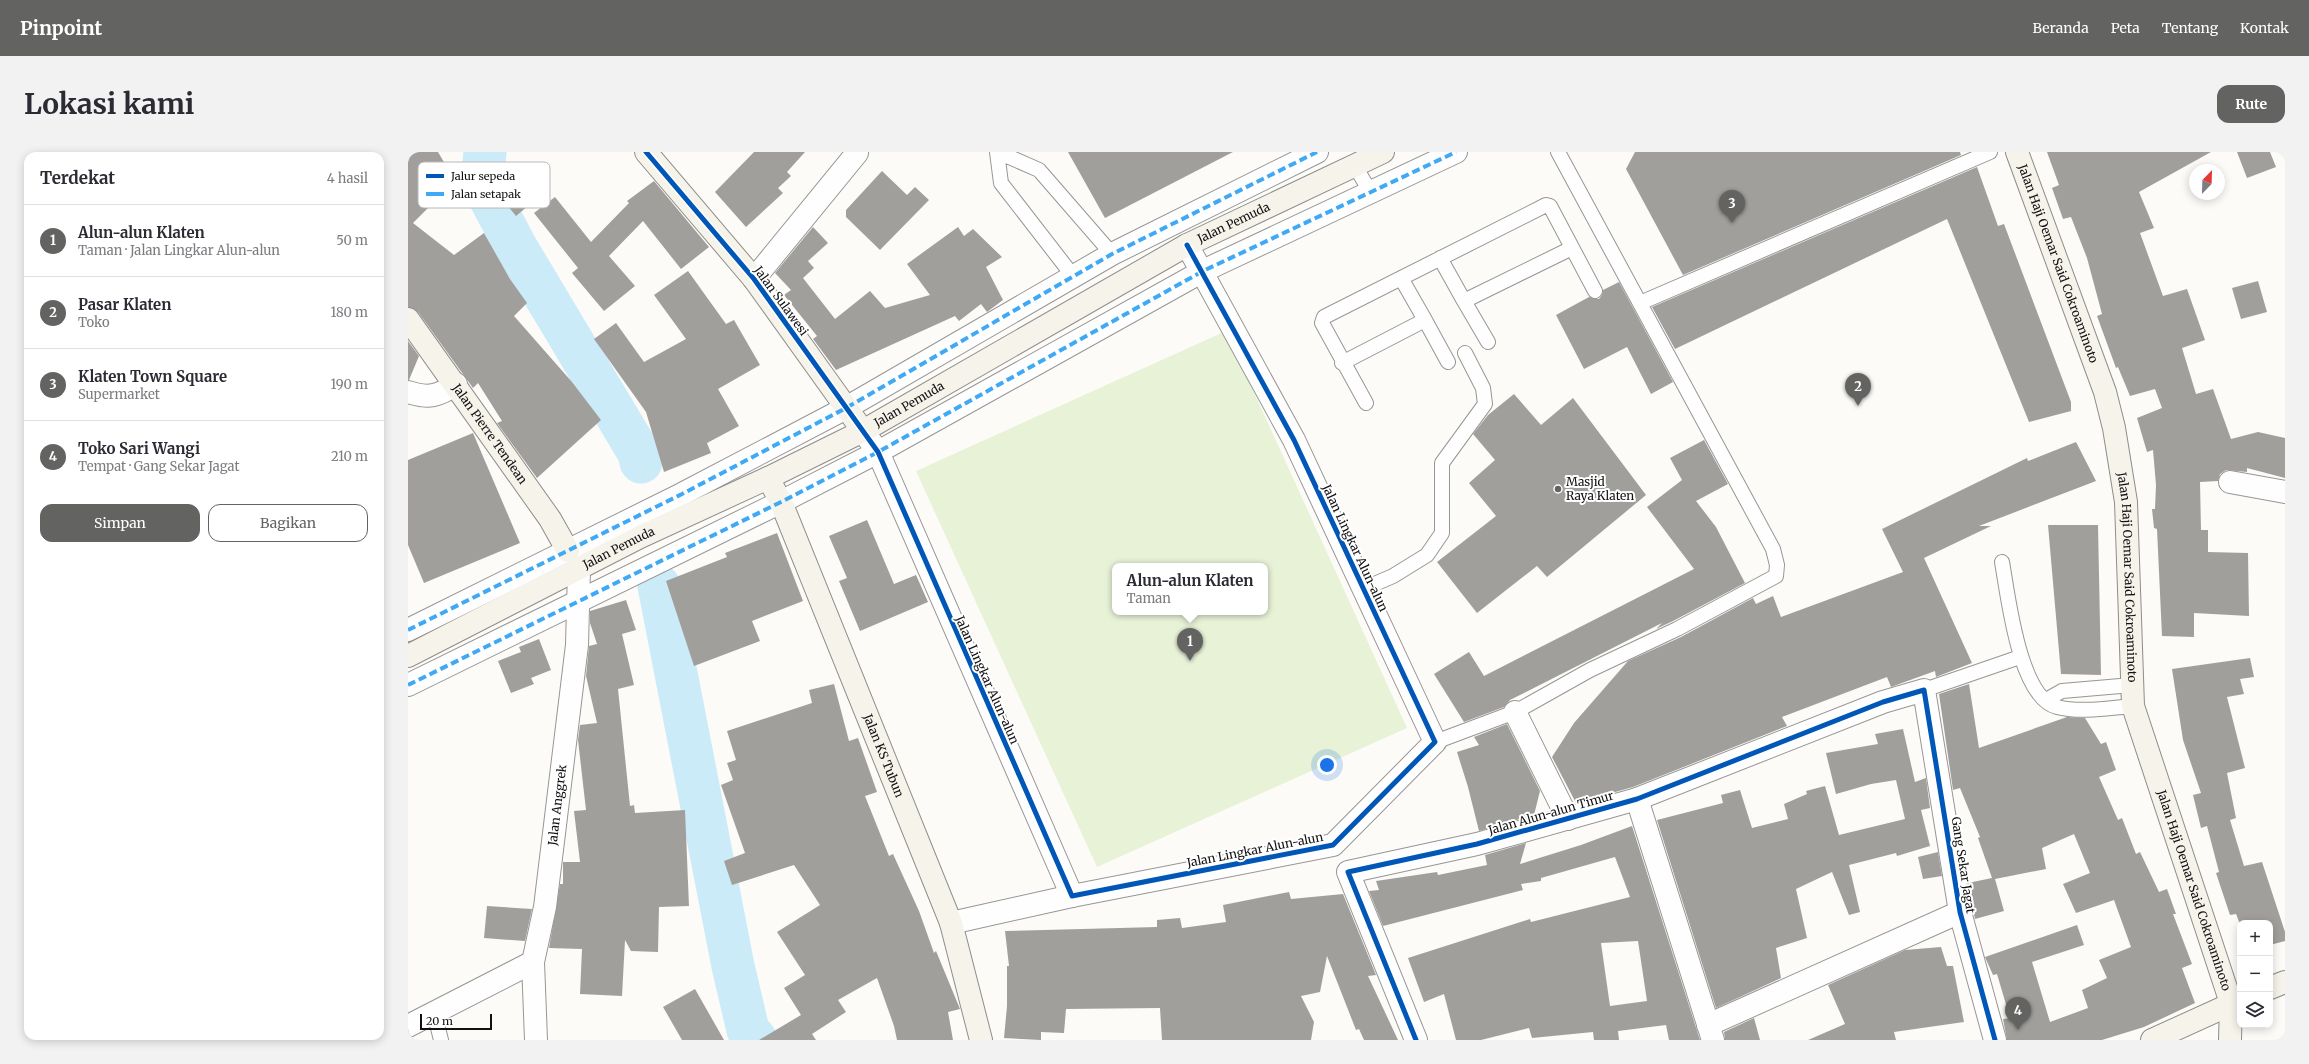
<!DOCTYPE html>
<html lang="id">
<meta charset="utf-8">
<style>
:root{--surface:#fff;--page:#f2f2f3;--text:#2b2b33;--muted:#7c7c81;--line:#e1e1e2;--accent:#636362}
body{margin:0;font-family:Merriweather,serif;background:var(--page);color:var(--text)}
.controls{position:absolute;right:12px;bottom:12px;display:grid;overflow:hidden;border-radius:8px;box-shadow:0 2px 10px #0003}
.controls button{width:36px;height:36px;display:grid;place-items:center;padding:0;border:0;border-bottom:1px solid var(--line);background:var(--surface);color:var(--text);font:20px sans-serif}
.compass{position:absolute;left:1781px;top:12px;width:36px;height:36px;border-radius:50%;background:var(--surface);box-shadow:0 2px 10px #0003;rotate:23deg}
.scale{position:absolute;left:12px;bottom:10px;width:72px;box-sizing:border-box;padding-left:4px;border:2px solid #111;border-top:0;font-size:11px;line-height:14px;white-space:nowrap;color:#111;-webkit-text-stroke:3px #fff;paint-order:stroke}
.you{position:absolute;left:919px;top:613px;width:14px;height:14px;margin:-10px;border:3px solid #fff;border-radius:50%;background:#1a73e8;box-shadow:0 0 0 6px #1a73e833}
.badge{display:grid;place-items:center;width:26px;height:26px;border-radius:50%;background:var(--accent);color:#fff;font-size:13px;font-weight:700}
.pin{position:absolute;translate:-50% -33px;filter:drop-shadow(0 1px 2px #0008)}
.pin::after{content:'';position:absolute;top:21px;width:14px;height:12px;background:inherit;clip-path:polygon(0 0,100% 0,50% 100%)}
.popup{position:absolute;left:704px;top:411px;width:156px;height:52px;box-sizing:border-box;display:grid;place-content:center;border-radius:8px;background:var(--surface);filter:drop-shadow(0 1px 3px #0005);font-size:13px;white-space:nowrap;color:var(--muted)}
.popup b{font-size:15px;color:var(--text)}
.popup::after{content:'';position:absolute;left:50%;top:100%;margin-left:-8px;border:8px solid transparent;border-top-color:var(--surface)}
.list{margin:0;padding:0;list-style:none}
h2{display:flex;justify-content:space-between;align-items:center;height:52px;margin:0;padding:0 16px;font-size:17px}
h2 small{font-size:13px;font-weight:400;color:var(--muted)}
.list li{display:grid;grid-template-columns:26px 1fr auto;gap:12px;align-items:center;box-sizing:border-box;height:72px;padding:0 16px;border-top:1px solid var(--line)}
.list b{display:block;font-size:15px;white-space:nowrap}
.list p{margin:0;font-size:13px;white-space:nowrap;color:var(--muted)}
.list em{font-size:13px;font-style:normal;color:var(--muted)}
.actions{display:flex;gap:8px;padding:12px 16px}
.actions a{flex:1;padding:9px 0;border:1px solid var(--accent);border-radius:12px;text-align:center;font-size:14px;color:var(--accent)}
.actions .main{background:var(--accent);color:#fff}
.icon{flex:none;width:22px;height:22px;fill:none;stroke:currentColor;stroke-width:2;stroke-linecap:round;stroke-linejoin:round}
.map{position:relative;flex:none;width:1877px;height:888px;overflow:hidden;border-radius:12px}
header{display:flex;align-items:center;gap:24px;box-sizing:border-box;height:56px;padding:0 20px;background:var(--accent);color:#fff}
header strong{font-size:19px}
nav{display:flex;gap:22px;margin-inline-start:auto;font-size:14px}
.intro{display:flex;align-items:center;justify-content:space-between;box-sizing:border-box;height:96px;padding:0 24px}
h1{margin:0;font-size:28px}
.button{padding:10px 18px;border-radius:12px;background:var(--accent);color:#fff;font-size:14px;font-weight:700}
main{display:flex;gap:24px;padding:0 24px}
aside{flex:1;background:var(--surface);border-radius:12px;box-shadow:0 2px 10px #0003}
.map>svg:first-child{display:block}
.green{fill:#e8f2d7;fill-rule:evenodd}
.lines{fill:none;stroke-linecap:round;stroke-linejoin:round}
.river{stroke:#ccebf8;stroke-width:43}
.building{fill:#a19f9c;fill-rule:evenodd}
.lane-casing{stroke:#979695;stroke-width:16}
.street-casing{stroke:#979695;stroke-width:24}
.secondary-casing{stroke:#8d8d8b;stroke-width:24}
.lane{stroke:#fffefe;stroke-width:14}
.street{stroke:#fffefe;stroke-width:22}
.secondary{stroke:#f6f3eb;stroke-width:22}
.quiet{stroke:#3fa9f5;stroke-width:4;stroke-dasharray:8 4;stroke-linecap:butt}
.cycleway-casing{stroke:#fff;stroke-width:8}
.cycleway{stroke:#0057b8;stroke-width:5}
.poi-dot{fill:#636362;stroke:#fff;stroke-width:1.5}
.labels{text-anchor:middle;stroke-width:4;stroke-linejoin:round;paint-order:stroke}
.street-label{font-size:12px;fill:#111;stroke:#fff}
.poi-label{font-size:12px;fill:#111;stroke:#fff;text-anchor:start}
.key{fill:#fff;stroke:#b8b8b8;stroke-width:1}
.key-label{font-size:11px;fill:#111}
</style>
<header>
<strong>Pinpoint</strong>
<nav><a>Beranda</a><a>Peta</a><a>Tentang</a><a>Kontak</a></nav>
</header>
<div class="intro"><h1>Lokasi kami</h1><a class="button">Rute</a></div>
<main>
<aside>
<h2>Terdekat<small>4 hasil</small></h2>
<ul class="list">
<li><span class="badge">1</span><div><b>Alun-alun Klaten</b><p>Taman · Jalan Lingkar Alun-alun</p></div><em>50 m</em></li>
<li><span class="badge">2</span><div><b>Pasar Klaten</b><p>Toko</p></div><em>180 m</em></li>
<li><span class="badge">3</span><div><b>Klaten Town Square</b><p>Supermarket</p></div><em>190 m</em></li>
<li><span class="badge">4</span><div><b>Toko Sari Wangi</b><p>Tempat · Gang Sekar Jagat</p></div><em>210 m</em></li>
</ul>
<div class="actions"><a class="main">Simpan</a><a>Bagikan</a></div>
</aside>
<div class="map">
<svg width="1877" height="888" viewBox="0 0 1877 888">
<rect width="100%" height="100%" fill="#fcfbf7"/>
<path class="green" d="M818,179l181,397 -310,139 -181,-396zM707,414h150v46h-150z"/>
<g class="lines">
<path class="river" d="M77,0l-3,31 35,66 122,204 2,9
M251,434l74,380 15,64 8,10"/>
</g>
<path class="building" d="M0,0h30l17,29 -42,42 41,32 30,-22 26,46 17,24 -13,13 58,66 29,38 -64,58 -40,-55 5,-2 -24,-38 -5,5 -55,-76 -10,-5z
M346,0h51l-18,20 4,4 -13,12 5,5 -37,34 -31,-35z
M660,0h165l-128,66z
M1227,0h325l1,3 -278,120 -57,-106z
M1639,0h164l-72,40 15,36 -14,5 23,63 24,-7 18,51 -23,8 14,46 17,-5 18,50 27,-7 27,6v40l-38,-10v4l-21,-2 -6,4 -2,7 -18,1 1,48h7v22l40,1 1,63 -55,-3v24l-32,-1 -5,-107 -3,-1 -2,-19h3l1,-24 -3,-35 -6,2 -10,-34 25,-10 -7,-19 -25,7 -12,-29 -2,1 -19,-52 5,-2 -15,-56 -16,-41 -8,2 -11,-31 7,-3z
M1829,0h33l6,15 -29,11z
M1569,15l21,59 6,-2 67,178v9l-42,11 -82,-203 -272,130 -23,-42z
M110,17l22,27 -24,20 -23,-28z
M474,19l25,24 8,-8 14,13 -49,50 -34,-33v-7z
M246,29l55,66 -28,22 -38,-48 -34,35 26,30 -31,25 -32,-38 6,-5 -44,-55 21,-16 36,45 38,-39 -2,-2z
M405,75l15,16 -20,18 6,7 -11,10 32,41 35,-28 15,17 45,-13 -23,-31 51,-37 6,9 9,-7 29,28 -16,10 17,33 -16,12 -6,-8 -22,17 -4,-5 -119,54 -23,-31 4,-3 -33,-41 7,-5 -16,-17z
M280,119l38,53 8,-4 26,45 -42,24 21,37 -32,17 4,10 -47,19 -18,-60 -52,-73 22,-16 28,39 42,-23 -32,-44z
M1850,129l9,31 -26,7 -9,-31z
M1211,130l54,100 -22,12 -24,-47 -43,22 -28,-54 33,-18 10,2 3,-4 1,-5z
M0,189l11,15 -10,24h-1z
M1106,242l27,31 32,-27 73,97 -99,82 -10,-11 -60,47 -40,-51 59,-46 -27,-33 26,-23 -22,-26 15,-19z
M65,281l47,110 -96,40 -16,-38v-85z
M1296,288l24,44 -32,17 20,26 29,56 -72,38 -17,8 6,-6 -152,77 -6,7 -40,15 -30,-48 35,-22 15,24 210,-107 -47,-62 35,-27 -12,-22z
M1668,290l20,39 -117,45h12l-67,32 48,105 -36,14 -1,-6 -44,16 -4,-10 -105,40 5,9 -154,61 -57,16 -24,-46 22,-34 54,-62 53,-24 72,-39 3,6 17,-8 8,21 122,-45 -21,-43 145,-71 1,3z
M459,368l27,64 22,-9 12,27 -68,29 -21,-50 8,-3 -18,-42z
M1640,373h50l3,150 -40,-1z
M369,381l26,68 -51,20 8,20 -66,25 -28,-85 61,-24 -2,-4z
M218,448l10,30 -14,4 12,51 -16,4 12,117 4,-1 1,8 50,-3 4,96 -30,1 -1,45 -27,-1 -6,-11 -3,56 -42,-2 2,-45 -33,-1 11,-64h3v-22h17l-6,-51 12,-1 -8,-70 2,-15 17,-2 -11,-47 3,-30 8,-2 -7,-21v-12z
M131,487l12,31 -20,8 3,6 -23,9 -13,-32 23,-9 -2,-5z
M1842,506l4,19 -14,2 4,15 -17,3 18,71 -18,5 9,45 -6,2 14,46 18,-4 23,70v9l-15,4v-22l-30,1 -4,-10 -6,1 -14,-42 3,-1 -12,-46 -6,2 -8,-33 8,-2 -18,-53 -11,-71z
M426,532l15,57 9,-3 19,54 -12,4 24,60 4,-2 26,57 15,42 2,-2 24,58 -12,3 5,28h-56l-3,-14 -17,-48 -39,22 8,12 -34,22 4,6h-57l42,-25 -17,-27 21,-13 -28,-43 43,-27 -26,-40 -62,20 -8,-24 21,-8 -24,-68 12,-5 -6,-17 9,-3 -9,-29 85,-28 -3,-13z
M1561,532l10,64 88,-31 18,1 16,26 5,-2 10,28 -17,7 19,43 4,-2 14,36 4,-2 19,40 8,-3 9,25h-3l19,50 -10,4 13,35 -51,24 -42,13h-95l-4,-21 7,-1 -13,-44 -4,1 -8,-18 92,-32 7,20 -52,17 18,60 38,-14 -6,-18 25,-12 -8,-18 32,-13 -17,-47 -38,13 -13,-29 27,-11 -16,-39 -32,14 4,21 -51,10 9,32 -29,8 -7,-36 24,-5 -14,-40 2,-1 -20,-49 -7,2 -14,-96z
M1099,572l33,67 -6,24 -55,16 -11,-44 -11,-35 22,-7 -5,-8z
M1495,577l12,53 11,-4 4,30 -9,2 9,36 -33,10 -1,-3 -47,12 11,47 -11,3 -17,-43 -36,17 11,49 -31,10 5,30 -65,30 -59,-188 66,-17 -2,-8 19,-5 12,38 36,-9 -4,-15 23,-10 -1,-3 19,-5 14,49 66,-16 -9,-39 -25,4 -35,10 -10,-41 52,-9 -3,-10z
M1224,674l68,214h-31l-3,-15 -48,6 1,9h-25l-1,-8 -61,6 -3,-10 -48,12h-25l-12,-46 -20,8 -16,-44 122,-39 1,3 99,-25 -15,-40 -74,21v3l-20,3 2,6 -140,36 -14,-35 10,-1 -3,-9 61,-9 1,3 49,-10 -2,-10 41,-12 -6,21 61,-19zM1230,789l9,60 -37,5 -9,-63z
M1530,700l4,24 -19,3 -5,-22z
M881,740l2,7 52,-5 33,81 -8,1 30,64h-34l-5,-11 -3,1 -29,-74 -7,36 -19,4 13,26 -3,18h-149l-2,-32 -94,1 -2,24 -23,-1v8l-37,-2 3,-32v-40h2l-4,-35 152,-4v-7l23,-2 2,10 44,-6 -3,-17z
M79,754l45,3 -7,32 -41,-3z
M1533,795l6,19h6l11,56 -70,10 2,8h-88l37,-16 -17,-39 77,-35z
M287,837l29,51h-42l-19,-33z
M1346,866l6,22h-35l-1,-8z"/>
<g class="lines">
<g class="lane-casing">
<path id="lane" d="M589,0l4,31 72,93
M590,0l41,18 73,84
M947,14l16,27
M1032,106l24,43 108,-53
M1056,149l24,41
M1232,151l350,-151
M1017,168l23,42
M934,211l83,-43 -24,-42
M958,251l-44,-80 2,-6 222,-112 4,1 45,85
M1594,410c6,33 17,136 55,145 23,6 52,1 76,-1
M955,437l30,-13 34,-21 15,-22v-70l43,-59 -2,-16 -18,-35
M1516,538l96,-33
M1638,548l16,-9 70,-6
M1027,590l80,-30 75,-42 87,-41 99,-53 1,-11 -4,-16 -215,-397
M26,860l7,28"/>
</g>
<g class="street-casing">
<g id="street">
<path d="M346,127l103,-126"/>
<path d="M0,240c20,7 31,4 48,-8"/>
<path d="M455,279l15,21 194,444 261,-51 102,-103 -141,-302 -107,-195"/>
<path d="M1822,330l55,10"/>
<path d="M0,478l274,-136 164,-86 266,-154 205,-102"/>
<path d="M0,533l373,-183 97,-50 325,-181 253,-119"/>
<path d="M1107,560l53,107"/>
<path d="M1229,647l76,241"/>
<path d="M543,771l121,-27"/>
<path d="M1300,873l252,-113"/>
<path d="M0,874l125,-64"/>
<path id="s1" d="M128,888l-3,-78 12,-55 32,-262 2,-75 -10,-17"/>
<path d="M1008,888l-68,-168 129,-28 160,-45 246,-97 41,-12 36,222 35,128"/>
</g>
</g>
<g class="secondary-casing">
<g id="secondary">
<path d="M238,0l108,127 109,152"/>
<path id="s2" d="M1609,0l88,240 9,36 12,74 7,204 98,297 -1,37"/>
<path id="s3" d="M0,167l142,200 18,32"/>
<path id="s4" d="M360,326l13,24 170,421 30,117"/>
<path id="s5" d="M0,504l232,-119 128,-59 95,-47 324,-186 196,-93"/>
<path d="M1862,836l15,-6"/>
<path d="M1744,888l88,-40"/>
</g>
</g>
<use href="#lane" class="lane"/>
<use href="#street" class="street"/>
<use href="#secondary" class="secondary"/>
<path class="quiet" d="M0,478l274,-136 164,-86 266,-154 205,-102
M0,533l373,-183 97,-50 325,-181 253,-119"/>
<g class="cycleway-casing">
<path id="cycleway" d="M238,0l108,127 124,173 194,444 261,-51 102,-103 -141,-302 -107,-195
M1008,888l-68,-168 129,-28 160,-45 246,-97 41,-12 36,222 35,128"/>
</g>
<use href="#cycleway" class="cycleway"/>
</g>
<circle class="poi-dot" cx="1150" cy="337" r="4"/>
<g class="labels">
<g class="street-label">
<text dy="4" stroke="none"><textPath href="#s5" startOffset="933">Jalan Pemuda</textPath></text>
<text dy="4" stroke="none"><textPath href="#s2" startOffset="119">Jalan Haji Oemar Said Cokroaminoto</textPath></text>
<text transform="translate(373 149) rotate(54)" y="4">Jalan Sulawesi</text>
<text dy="4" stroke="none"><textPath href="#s5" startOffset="561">Jalan Pemuda</textPath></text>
<text dy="4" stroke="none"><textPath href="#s3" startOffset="141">Jalan Pierre Tendean</textPath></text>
<text transform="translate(947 396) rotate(65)" y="4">Jalan Lingkar Alun-alun</text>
<text dy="4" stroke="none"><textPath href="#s5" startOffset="237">Jalan Pemuda</textPath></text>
<text dy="4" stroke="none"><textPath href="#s2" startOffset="443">Jalan Haji Oemar Said Cokroaminoto</textPath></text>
<text transform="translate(579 528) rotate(66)" y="4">Jalan Lingkar Alun-alun</text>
<text dy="4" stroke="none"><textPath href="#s4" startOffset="301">Jalan KS Tubun</textPath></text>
<text dy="4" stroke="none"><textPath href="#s1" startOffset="237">Jalan Anggrek</textPath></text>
<text transform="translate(1143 661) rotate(-16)" y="4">Jalan Alun-alun Timur</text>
<text transform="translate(847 698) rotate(-11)" y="4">Jalan Lingkar Alun-alun</text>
<text transform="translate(1555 713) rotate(81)" y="4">Gang Sekar Jagat</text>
<text dy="4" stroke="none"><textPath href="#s2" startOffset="766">Jalan Haji Oemar Said Cokroaminoto</textPath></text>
</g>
<g class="poi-label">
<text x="1158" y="334">Masjid<tspan x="1158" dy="14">Raya Klaten</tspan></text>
</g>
</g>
<rect x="10" y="10" width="132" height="46" rx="6" class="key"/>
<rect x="18" y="22" width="18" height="4" fill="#0057b8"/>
<rect x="18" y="40" width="18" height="4" fill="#3fa9f5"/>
<g class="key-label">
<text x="43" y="28">Jalur sepeda</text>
<text x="43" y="46">Jalan setapak</text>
</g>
</svg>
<div class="controls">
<button>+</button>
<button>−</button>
<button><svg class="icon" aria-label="layers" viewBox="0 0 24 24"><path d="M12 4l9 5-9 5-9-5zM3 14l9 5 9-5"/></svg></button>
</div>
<svg class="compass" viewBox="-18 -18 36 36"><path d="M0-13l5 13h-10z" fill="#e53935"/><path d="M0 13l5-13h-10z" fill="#7c7c81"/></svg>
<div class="scale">20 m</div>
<div class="you"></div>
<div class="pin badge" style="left:782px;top:509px">1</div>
<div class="popup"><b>Alun-alun Klaten</b>Taman</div>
<div class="pin badge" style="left:1450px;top:254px">2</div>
<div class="pin badge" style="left:1324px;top:71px">3</div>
<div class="pin badge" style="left:1610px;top:878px">4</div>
</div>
</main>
